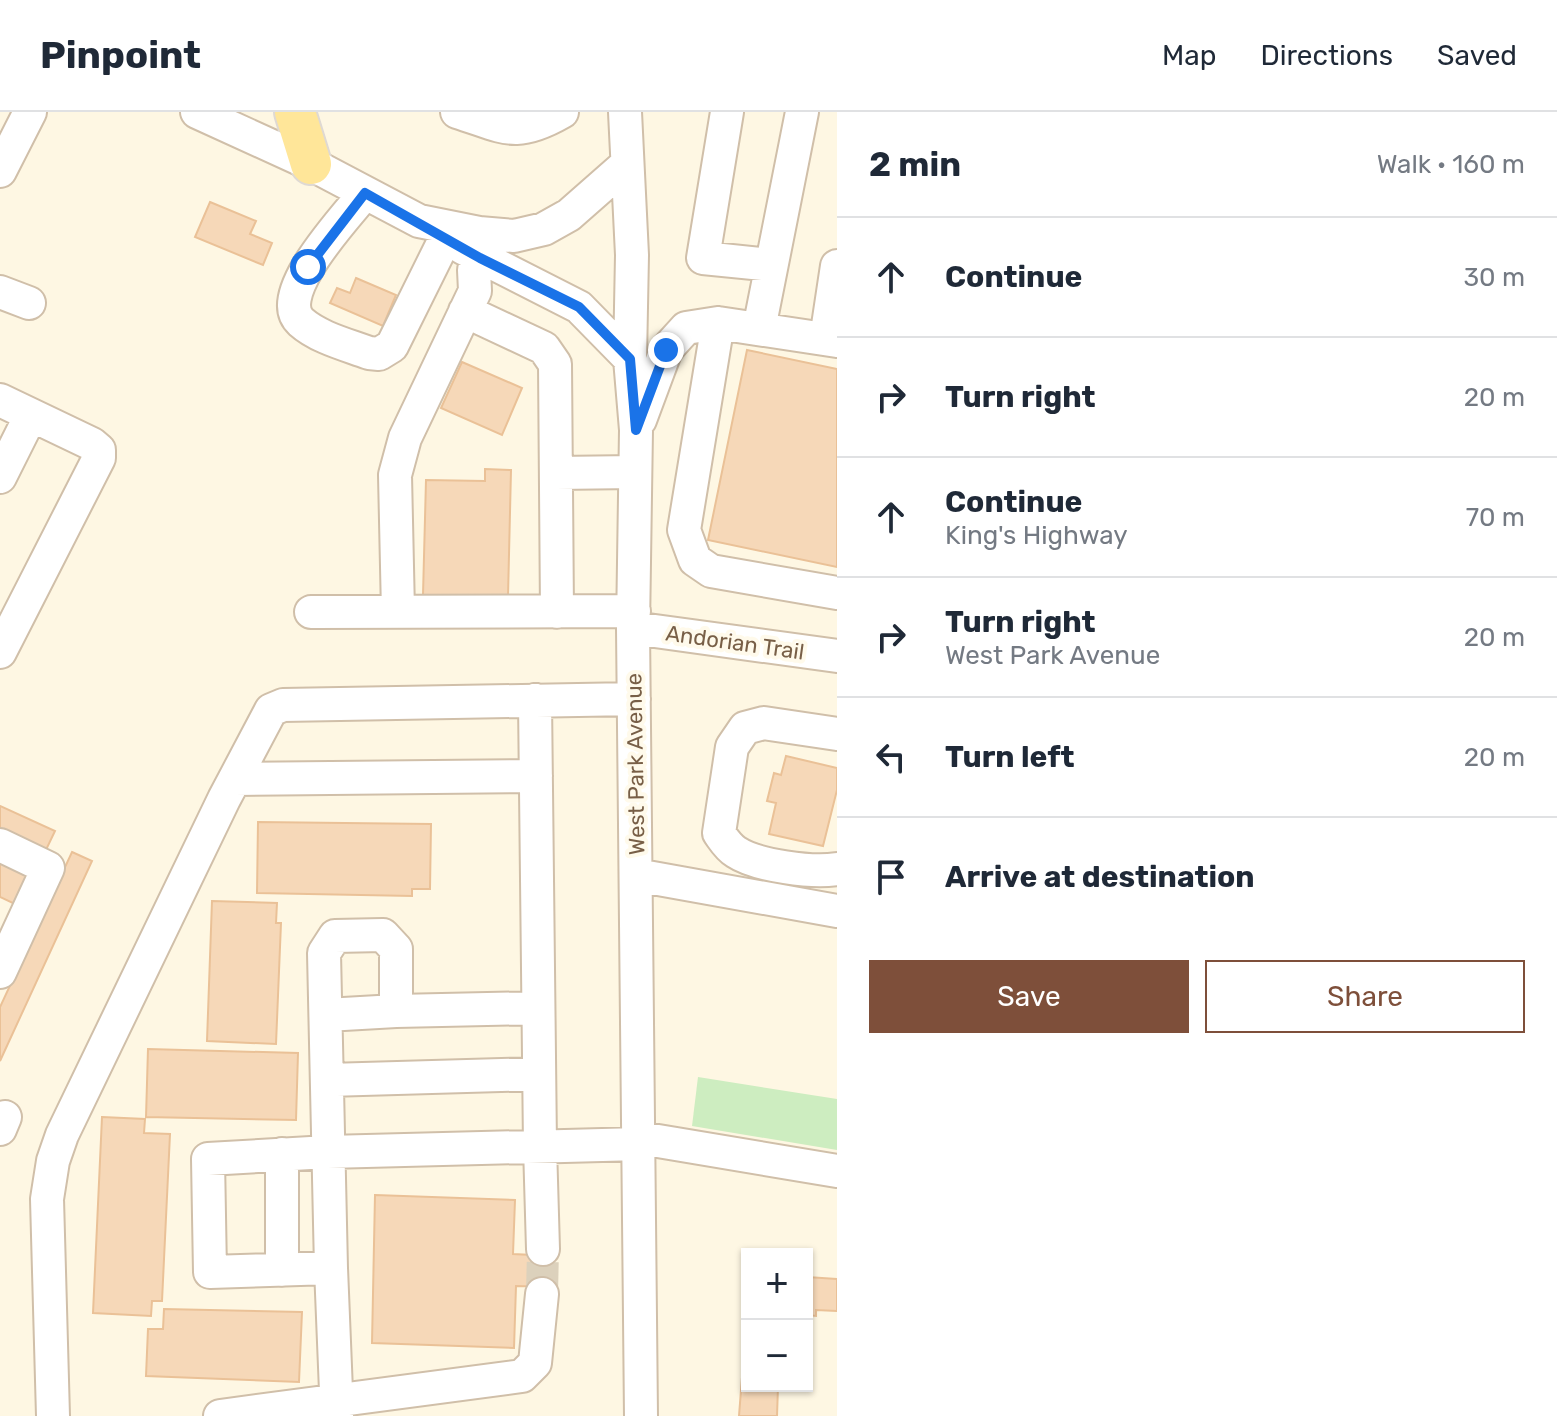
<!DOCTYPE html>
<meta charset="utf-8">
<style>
:root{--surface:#fff;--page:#f6f6f7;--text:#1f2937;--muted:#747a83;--line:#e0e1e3;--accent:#7e4f3a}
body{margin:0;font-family:Rubik,sans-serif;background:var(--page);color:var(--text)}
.controls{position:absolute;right:24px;bottom:24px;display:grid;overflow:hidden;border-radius:0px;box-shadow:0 2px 6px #0004}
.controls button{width:72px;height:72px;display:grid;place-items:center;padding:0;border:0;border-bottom:2px solid var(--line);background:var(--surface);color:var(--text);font:40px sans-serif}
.stop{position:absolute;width:24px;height:24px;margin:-18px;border:6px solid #1a73e8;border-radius:50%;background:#fff}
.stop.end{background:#1a73e8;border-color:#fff;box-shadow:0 2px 8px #0008}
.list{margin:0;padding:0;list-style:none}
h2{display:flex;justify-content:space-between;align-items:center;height:104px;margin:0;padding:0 32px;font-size:34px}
h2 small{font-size:26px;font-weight:400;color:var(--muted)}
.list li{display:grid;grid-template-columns:52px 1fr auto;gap:24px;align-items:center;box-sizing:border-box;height:120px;padding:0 32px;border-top:2px solid var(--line)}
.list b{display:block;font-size:30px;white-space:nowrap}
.list p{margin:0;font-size:26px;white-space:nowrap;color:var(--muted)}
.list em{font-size:26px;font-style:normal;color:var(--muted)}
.actions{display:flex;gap:16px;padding:24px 32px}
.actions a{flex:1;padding:18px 0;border:2px solid var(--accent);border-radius:0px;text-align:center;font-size:28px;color:var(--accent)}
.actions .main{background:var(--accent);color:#fff}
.icon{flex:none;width:44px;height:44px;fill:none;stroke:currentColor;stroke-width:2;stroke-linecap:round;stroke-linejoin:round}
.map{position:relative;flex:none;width:837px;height:1304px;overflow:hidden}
header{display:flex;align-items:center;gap:48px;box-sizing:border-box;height:112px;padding:0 40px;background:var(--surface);border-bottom:2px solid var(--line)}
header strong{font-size:38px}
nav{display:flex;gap:44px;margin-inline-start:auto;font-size:28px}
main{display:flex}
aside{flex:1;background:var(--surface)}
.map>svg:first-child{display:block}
.green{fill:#cdedc0}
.building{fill:#f6d8b8;stroke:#eac197;stroke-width:2}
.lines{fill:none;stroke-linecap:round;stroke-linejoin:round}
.minor-tunnel{stroke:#dcd1bc;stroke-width:32;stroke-dasharray:32 16;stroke-linecap:butt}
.minor-casing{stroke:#d0bfa9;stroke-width:36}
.major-casing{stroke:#dfd9d3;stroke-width:44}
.minor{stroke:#fff;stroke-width:32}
.major{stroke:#ffe699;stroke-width:40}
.route{stroke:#1a73e8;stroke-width:10}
.labels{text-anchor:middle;stroke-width:8;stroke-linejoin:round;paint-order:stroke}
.street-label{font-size:22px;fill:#785f47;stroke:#fffaeb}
</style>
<header>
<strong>Pinpoint</strong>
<nav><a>Map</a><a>Directions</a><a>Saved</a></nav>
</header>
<main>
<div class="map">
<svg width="837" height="1304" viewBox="0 0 837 1304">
<rect width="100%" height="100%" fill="#fef7e3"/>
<path class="green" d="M698,965l139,22v51l-145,-24z"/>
<path class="building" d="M210,90l46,19 -6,13 22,9 -9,22 -68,-28z
M356,166l40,17 -13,31 -53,-23 7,-15 13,5z
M747,238l90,19v198l-129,-27z
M462,250l60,26 -20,47 -61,-27z
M485,357l26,1 -3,127 -85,-2 3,-115 59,1z
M786,644l51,12v22l-14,56 -54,-12 7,-31 -9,-2 7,-28 7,2z
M0,694l55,25 -10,21 -45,-21z
M258,710l173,2 -1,65h-18v7l-155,-3z
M72,740l20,9 -92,200v-54z
M0,748l33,16 -14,30 -19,-9z
M212,789l65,2 -1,20h5l-5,121 -69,-3z
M148,937l150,4 -2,67 -150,-3z
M102,1005l43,2 -1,14 26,1 -8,167h-10l-1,15 -58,-3z
M375,1083l140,5 -2,54 40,2 -1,31 -36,-1 -2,62 -142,-5z
M807,1165l30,2v32l-21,-1v6l-9,-1z
M164,1197l138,3 -3,70 -153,-6 2,-47h15z
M747,1201v73h31l-1,30h-38z"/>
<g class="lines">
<path class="minor-tunnel" d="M542,1182l1,-45"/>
<g class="minor-casing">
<path id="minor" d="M197,0l114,52 108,57 60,12 35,3 30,-7 25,-14 58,-51
M457,0c48,15 58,27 105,0
M625,0l7,143 -2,104 6,71 -3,198 8,788
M727,0l-24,146 68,7
M0,59l30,-59
M365,81c-18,23 -94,102 -64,129 18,16 47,23 68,31l10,1 13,-8 54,-109
M463,136l116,59 51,52
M0,180l29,11
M465,199l79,37 11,16 2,248
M718,211l-34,207 11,30 16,11 126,22
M759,217l43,-217
M826,227l11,-73
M0,288l92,44 7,6v8l-99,194
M640,308l26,-70 20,-22 32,-5 119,18
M556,361l79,-1
M0,365l31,-62
M311,500l323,-1
M398,500l-3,-137 10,-37 70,-147 -1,-21 6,-12
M633,516l204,28
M535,588l5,446 3,103
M837,622l-73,-11 -19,5 -13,19 -13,86c5,7 9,14 17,19 21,14 77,21 101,17
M235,667l301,-3
M0,733l48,23 -48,104
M636,763l201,36
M326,903l70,-4
M328,968l211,-6
M0,1017l5,-12
M640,1026l197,33
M331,1156l-7,-315 11,-17 48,-1 13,14v62l142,-3
M282,1158v-116
M53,1304l-6,-217 6,-38 9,-26 162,-336 47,-89 12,-5 351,-6
M220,1304l302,-40 13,-13 7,-69
M337,1304l-6,-148 -121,4 -2,-113 120,-7 312,-8"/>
</g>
<g class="major-casing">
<path id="major" d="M295,0l16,52"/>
</g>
<use href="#minor" class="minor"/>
<use href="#major" class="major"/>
</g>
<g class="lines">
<path class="route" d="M308,155l57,-74 115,65 99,49 51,52 6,71 30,-80"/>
</g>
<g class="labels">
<g class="street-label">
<text transform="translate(735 530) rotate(8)" y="8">Andorian Trail</text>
<text transform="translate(635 652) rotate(-91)" y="8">West Park Avenue</text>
</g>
</g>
</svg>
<div class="controls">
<button>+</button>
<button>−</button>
</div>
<div class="stop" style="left:308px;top:155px"></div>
<div class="stop end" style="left:666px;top:238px"></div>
</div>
<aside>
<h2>2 min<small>Walk · 160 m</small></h2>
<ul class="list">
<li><svg class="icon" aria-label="ahead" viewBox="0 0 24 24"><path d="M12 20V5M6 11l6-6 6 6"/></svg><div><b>Continue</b></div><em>30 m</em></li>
<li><svg class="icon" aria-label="right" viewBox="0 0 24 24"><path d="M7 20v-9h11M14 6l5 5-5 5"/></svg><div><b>Turn right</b></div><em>20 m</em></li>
<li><svg class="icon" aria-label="ahead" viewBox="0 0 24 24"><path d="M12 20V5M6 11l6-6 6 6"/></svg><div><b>Continue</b><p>King's Highway</p></div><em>70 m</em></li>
<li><svg class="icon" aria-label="right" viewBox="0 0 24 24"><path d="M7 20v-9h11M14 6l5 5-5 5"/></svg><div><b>Turn right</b><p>West Park Avenue</p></div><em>20 m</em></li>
<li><svg class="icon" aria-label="left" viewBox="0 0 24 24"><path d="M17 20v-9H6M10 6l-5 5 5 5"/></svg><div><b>Turn left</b></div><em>20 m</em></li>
<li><svg class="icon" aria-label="arrive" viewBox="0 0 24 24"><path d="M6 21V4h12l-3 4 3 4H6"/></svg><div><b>Arrive at destination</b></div></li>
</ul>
<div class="actions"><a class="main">Save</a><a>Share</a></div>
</aside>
</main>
